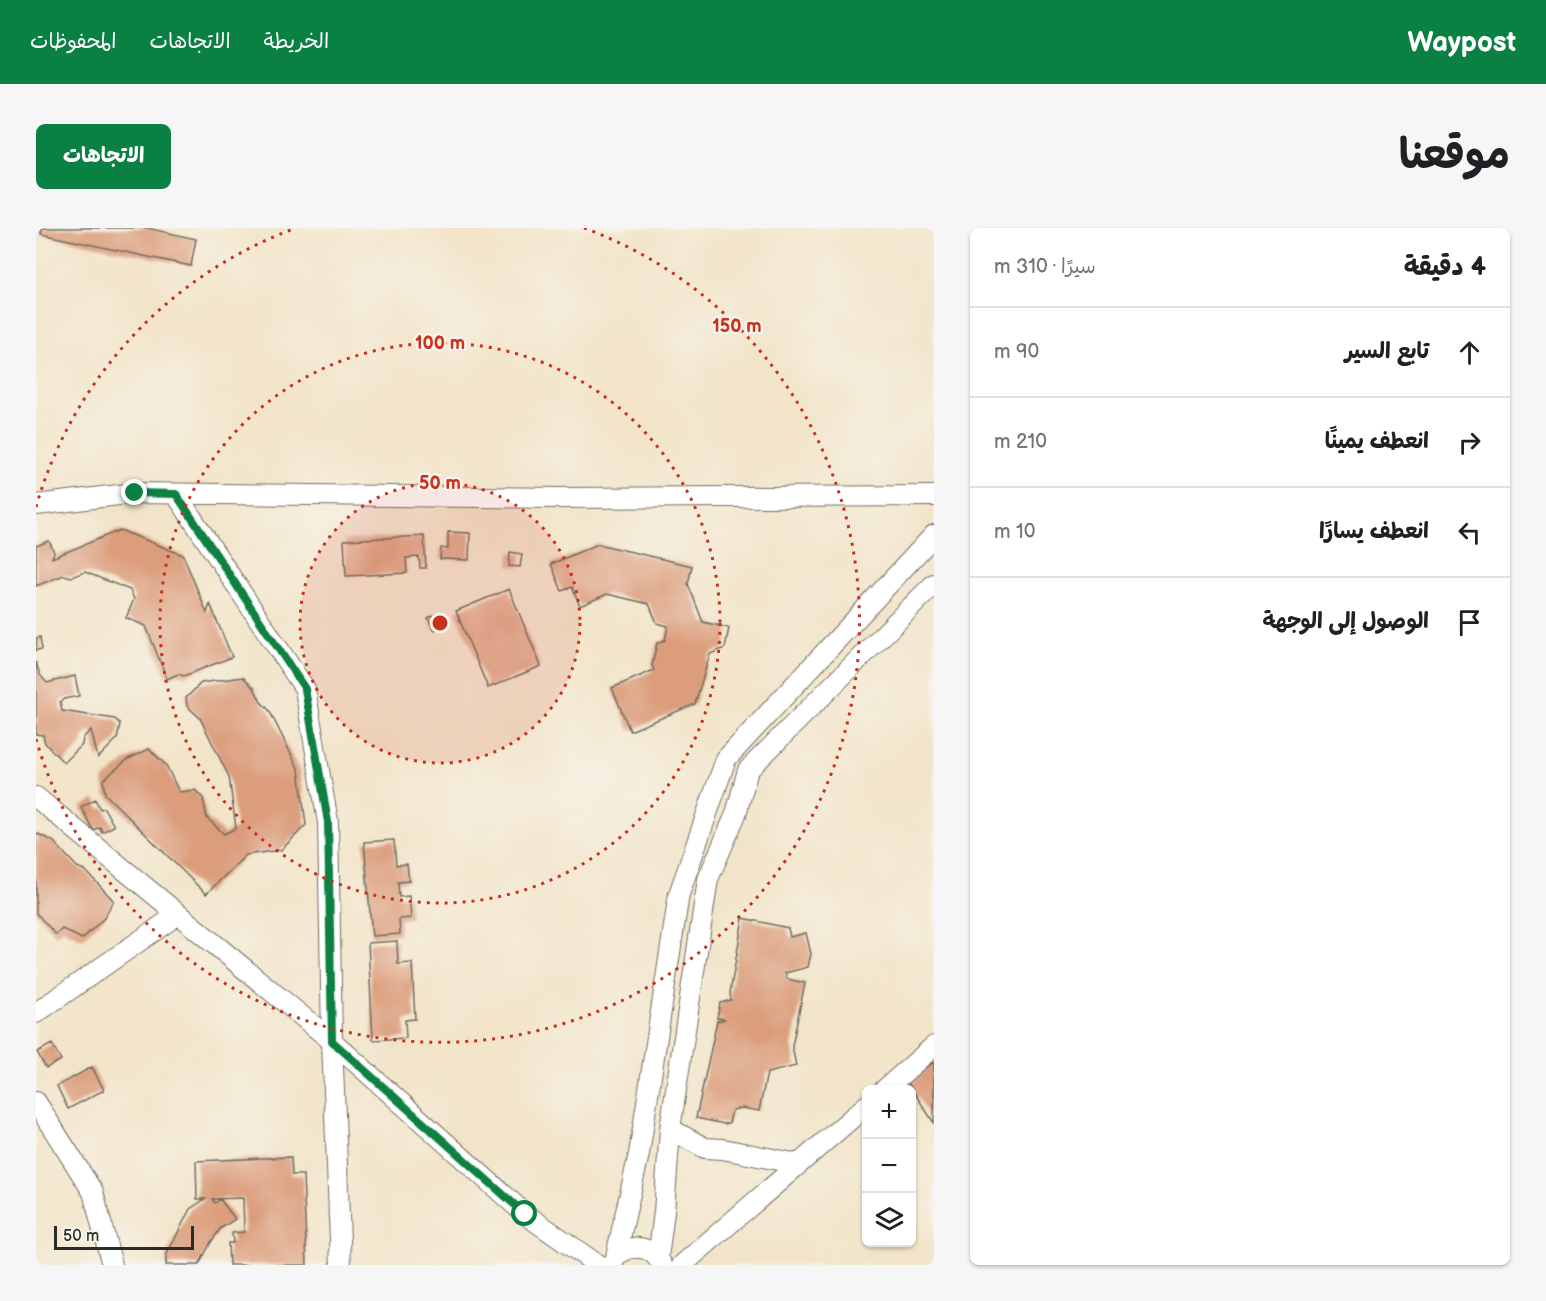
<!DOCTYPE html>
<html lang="ar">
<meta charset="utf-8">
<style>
:root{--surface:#fff;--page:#f6f6f6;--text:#202124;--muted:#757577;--line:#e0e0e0;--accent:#0b8043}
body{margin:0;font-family:"Balsamiq Sans","Playpen Sans Arabic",sans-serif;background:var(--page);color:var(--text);direction:rtl}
.controls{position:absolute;right:18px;bottom:18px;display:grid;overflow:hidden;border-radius:9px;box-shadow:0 2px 4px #0004}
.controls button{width:54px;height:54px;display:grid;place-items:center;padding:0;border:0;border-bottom:2px solid var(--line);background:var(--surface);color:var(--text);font:30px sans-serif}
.scale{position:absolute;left:18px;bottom:15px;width:140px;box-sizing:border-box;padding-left:6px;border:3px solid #2b2b2b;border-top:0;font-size:16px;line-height:21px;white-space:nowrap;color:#2b2b2b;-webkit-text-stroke:4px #f7f3e8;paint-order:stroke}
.stop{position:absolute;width:18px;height:18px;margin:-14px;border:4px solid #0b8043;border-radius:50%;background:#fff}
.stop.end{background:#0b8043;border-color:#fff;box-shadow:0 2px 6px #0008}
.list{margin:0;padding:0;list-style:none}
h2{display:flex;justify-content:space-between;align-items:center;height:78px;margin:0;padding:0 24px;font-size:26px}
h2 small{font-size:20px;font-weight:400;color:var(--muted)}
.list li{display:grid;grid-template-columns:39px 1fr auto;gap:18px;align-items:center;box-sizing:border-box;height:90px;padding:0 24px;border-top:2px solid var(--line)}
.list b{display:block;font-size:22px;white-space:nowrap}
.list em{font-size:20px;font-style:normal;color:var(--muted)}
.icon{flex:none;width:33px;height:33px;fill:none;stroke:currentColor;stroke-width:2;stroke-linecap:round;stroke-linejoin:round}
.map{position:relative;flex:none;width:898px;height:1037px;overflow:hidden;direction:ltr;border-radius:9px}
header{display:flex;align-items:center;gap:36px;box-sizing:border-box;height:84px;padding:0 30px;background:var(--accent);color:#fff}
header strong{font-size:28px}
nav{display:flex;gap:33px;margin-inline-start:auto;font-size:21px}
.intro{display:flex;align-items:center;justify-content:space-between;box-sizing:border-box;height:144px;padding:0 36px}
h1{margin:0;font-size:42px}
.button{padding:15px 27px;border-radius:9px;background:var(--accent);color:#fff;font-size:21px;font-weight:700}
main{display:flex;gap:36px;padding:0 36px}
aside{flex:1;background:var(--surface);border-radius:9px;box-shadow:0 2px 4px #0004}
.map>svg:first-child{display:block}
.building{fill:#db9d7c}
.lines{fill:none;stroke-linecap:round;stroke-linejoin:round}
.minor-casing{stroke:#716c62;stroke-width:22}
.minor{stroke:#fff;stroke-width:20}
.route{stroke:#0b8043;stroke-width:8}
.ring{fill:none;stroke:#c8321e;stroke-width:3;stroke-dasharray:3 6}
.centre{fill:#c8321e;stroke:#f7f3e8;stroke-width:3}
.ring-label{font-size:18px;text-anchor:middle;font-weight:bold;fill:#c8321e;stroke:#f7f3e8;stroke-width:5;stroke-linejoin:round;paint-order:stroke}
</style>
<header>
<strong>Waypost</strong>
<nav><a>الخريطة</a><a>الاتجاهات</a><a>المحفوظات</a></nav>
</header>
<div class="intro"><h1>موقعنا</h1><a class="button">الاتجاهات</a></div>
<main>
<aside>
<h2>4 دقيقة<small>سيرًا · 310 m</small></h2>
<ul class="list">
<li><svg class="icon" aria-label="ahead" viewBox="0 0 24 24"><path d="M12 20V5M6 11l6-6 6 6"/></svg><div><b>تابع السير</b></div><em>90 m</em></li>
<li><svg class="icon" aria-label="right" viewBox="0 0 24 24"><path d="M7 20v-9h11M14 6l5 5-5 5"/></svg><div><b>انعطف يمينًا</b></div><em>210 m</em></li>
<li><svg class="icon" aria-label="left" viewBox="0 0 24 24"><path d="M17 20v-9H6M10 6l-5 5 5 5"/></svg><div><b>انعطف يسارًا</b></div><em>10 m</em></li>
<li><svg class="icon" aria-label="arrive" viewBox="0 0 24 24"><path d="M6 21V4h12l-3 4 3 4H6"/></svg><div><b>الوصول إلى الوجهة</b></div></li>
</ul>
</aside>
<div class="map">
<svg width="898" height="1037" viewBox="0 0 898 1037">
<rect width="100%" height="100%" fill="#f7f3e8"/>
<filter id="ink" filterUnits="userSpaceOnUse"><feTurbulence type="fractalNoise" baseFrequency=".0167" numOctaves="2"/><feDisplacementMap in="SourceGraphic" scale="12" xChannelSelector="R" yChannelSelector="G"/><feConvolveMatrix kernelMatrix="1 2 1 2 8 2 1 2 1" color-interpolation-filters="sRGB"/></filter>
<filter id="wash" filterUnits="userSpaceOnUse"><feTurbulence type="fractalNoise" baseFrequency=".008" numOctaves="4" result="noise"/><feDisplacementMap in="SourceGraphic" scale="24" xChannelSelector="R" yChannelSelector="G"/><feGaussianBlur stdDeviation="1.35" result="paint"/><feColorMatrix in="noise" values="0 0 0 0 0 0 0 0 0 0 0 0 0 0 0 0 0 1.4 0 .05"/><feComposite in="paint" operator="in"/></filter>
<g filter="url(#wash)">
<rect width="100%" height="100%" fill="#f2e4c9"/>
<g id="blocks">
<path class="building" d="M6,0h105l49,11 -5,27 -150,-32z
M84,302l63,25 24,58 3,-9 22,53 -48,19 -6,-2 -11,5 -21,-53 -20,-8 8,-19 -4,-9 -45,-18 -14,5 -7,-2 -28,11v-40l13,-5 5,11 -2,6z
M412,304l22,1 -1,27 -29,-1 1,-11 7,1z
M388,308l2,32h-6l-1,-11 -13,1 1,15 -61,3 -2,-36z
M562,316l94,22 -4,18 15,38 26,6 -4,20 -15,6 -15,50 -65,27 -18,-43 42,-18 -2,-5 5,-22 8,-3 3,-14 -11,-3 -8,-19 -42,-10 -27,12 -8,-19 -10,4 -11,-27z
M474,324l12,2 -2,13 -11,-1z
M473,361l32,77 -53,22 -32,-77z
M406,384l5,12 -13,6 -6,-12z
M4,409l2,12 -6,1v-12z
M0,434l4,13 7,8 28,-7 4,20 -15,3 -4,3 2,9 53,8 5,5 -3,15 -19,19 -7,-28 -8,8 -1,7 -18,18 -19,-20 -2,-8 -7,-1z
M207,449l11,11 7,14 8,8 30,60 7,55 -25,25 -35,5 -40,39 -101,-100 -2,-14 25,-21 21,-10 17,16 13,27 16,-2 8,8 4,20 17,16 12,-6 -7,-51 -29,-59 -13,-12 -1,-8 15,-15z
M59,571l5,10 4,-1 10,18 -12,6 -2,-5 -7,3 -12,-23z
M0,605l17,8 24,26 9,4 28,30 -10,17 -22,21 -20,-10 -6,6 -20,-22z
M358,612l2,25 11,-1 2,17 -11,1 1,15 10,-1 2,22 -12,1 1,15 -28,2 -8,-94z
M707,690l45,10 2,9 16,-4 5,21 -3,13 -23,6 2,6 18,4 -13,63 4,20 -29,7 -8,38 -17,-3 -10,2 -3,13 -5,1 -28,-6 21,-97 8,-2 -8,-1 3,-15 11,-3 -1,-7z
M361,713l1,23 14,-1 3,56 -10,1 1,18 -33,2 -5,-97z
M16,816l9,16 -15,8 -9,-16z
M898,834v61l-28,-43z
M56,839l12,23 -36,19 -11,-23z
M255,929l1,18h11l4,90h-78l-1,-22h5l-1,-10 12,-1 -1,-34 -31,1 3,4 5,-4 15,20 -14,9 -10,14 -12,23h-33v-9l24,-47 15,-10h-8l-1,-38z"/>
</g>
</g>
<g filter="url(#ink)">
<use href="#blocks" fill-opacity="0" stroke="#716c62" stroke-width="1.5"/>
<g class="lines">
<g class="minor-casing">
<path id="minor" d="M140,266l129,195 23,133 4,219 9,224
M0,277l99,-12 425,5 374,-2
M0,569l296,244 193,173 73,51
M0,785l141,-98
M848,862l50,-44
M0,874l57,90 19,73
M634,901l35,19 18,1 75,15
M580,1028l23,-102 40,-260 47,-135 208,-224
M622,1030l6,-46 6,-83 38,-250 28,-65 12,-44 186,-186
M576,1035c13,-21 39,-20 50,2
M646,1037l185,-160"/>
</g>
<use href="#minor" class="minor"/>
</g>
</g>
<g class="lines" filter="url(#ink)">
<path class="route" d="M99,265l41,1 129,195 23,133 4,219 193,173"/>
</g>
<circle cx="404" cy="395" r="140" fill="#c8321e" fill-opacity=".12"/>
<g class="ring">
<circle cx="404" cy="395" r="140"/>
<circle cx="404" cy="395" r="280"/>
<path d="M0 279A420 420 0 0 1 260 0M548 0A420 420 0 1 1 0 511"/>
</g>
<circle cx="404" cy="395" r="9" class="centre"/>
<g class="ring-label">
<text x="701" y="104">150 m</text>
<text x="404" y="121">100 m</text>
<text x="404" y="261">50 m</text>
</g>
</svg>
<div class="controls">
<button>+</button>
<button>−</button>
<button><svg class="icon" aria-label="layers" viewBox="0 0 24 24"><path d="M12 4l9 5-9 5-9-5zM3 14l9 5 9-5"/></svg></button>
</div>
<div class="scale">50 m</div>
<div class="stop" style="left:489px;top:986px"></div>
<div class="stop end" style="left:99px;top:265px"></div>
</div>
</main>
